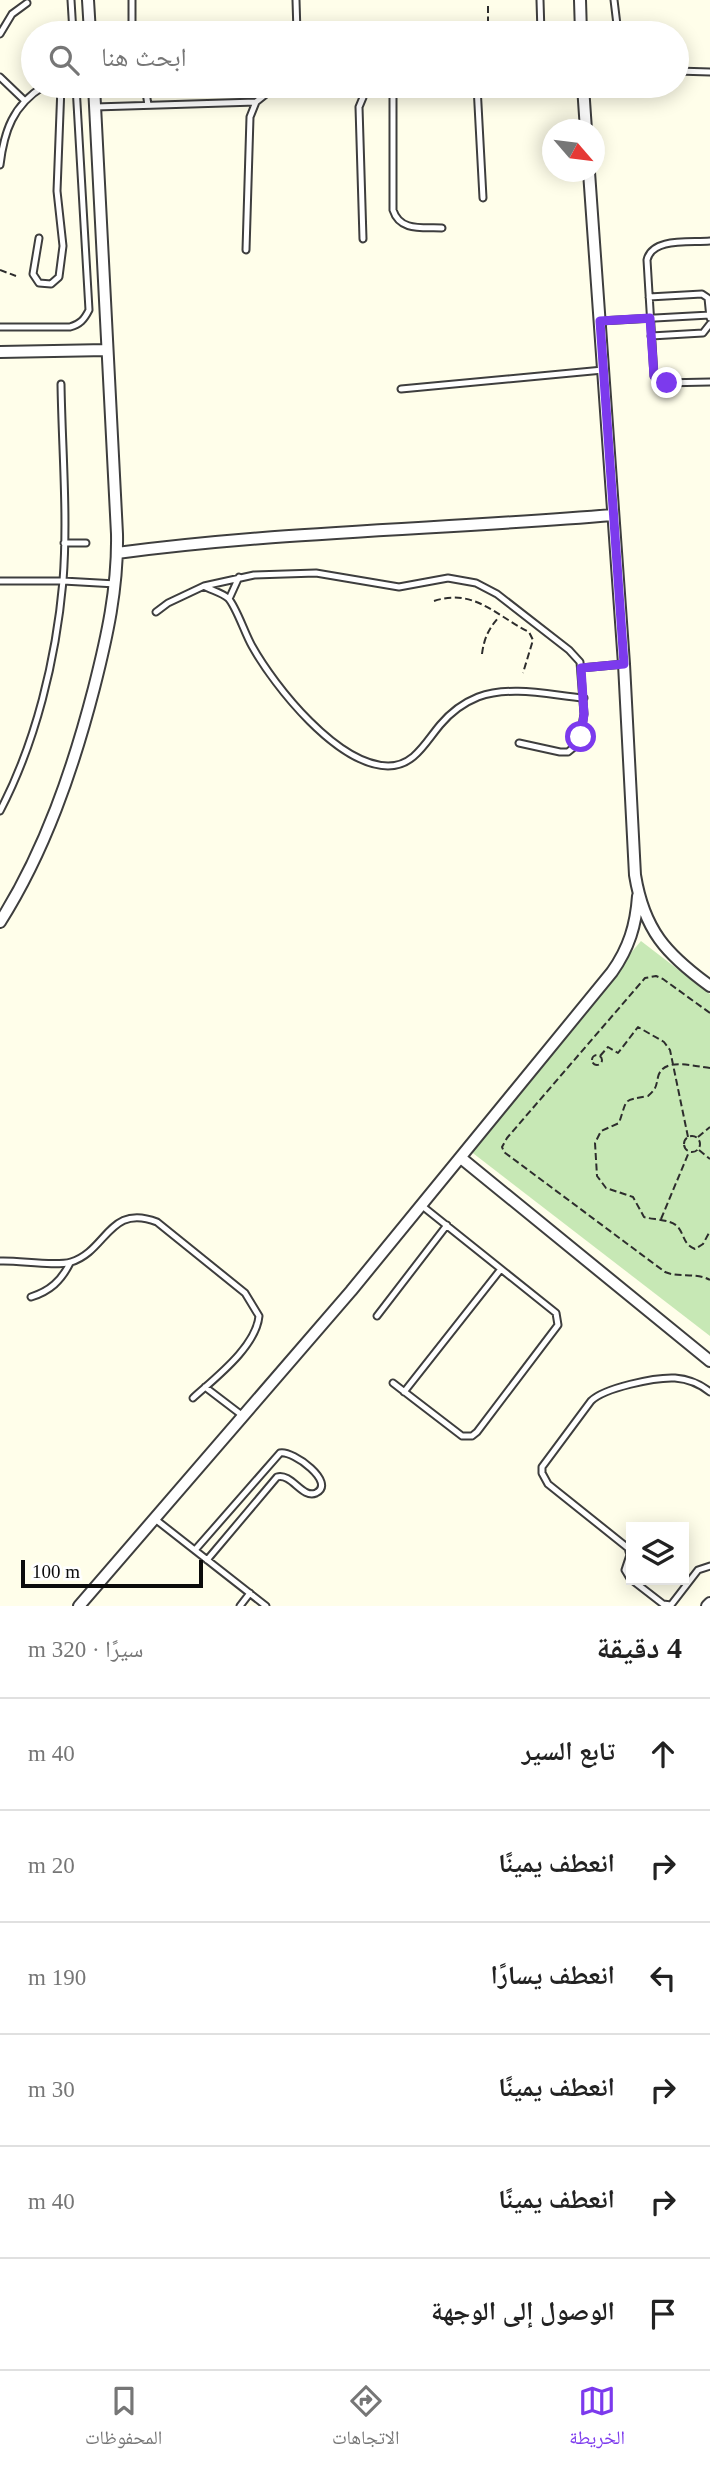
<!DOCTYPE html>
<html lang="ar">
<meta charset="utf-8">
<style>
:root{--surface:#fff;--page:#f6f6f6;--text:#222;--muted:#767676;--line:#e0e0e0;--accent:#7c3aed}
body{margin:0;font-family:"Times New Roman","Noto Naskh Arabic",serif;background:var(--page);color:var(--text);direction:rtl}
.controls{position:absolute;right:21px;bottom:21px;display:grid;overflow:hidden;border-radius:0px;box-shadow:0 4px 18px #0003}
.controls button{width:63px;height:63px;display:grid;place-items:center;padding:0;border:0;border-bottom:2px solid var(--line);background:var(--surface);color:var(--text);font:35px sans-serif}
.compass{position:absolute;left:542px;top:119px;width:63px;height:63px;border-radius:50%;background:var(--surface);box-shadow:0 4px 18px #0003;rotate:118deg}
.scale{position:absolute;left:21px;bottom:18px;width:182px;box-sizing:border-box;padding-left:7px;border:4px solid #0b0b0b;border-top:0;font-size:19px;line-height:24px;white-space:nowrap;color:#0b0b0b;-webkit-text-stroke:5px #fff;paint-order:stroke}
.stop{position:absolute;width:21px;height:21px;margin:-16px;border:5px solid #7c3aed;border-radius:50%;background:#fff}
.stop.end{background:#7c3aed;border-color:#fff;box-shadow:0 2px 7px #0008}
.list{margin:0;padding:0;list-style:none}
h2{display:flex;justify-content:space-between;align-items:center;height:91px;margin:0;padding:0 28px;font-size:30px}
h2 small{font-size:23px;font-weight:400;color:var(--muted)}
.list li{display:grid;grid-template-columns:46px 1fr auto;gap:21px;align-items:center;box-sizing:border-box;height:112px;padding:0 28px;border-top:2px solid var(--line)}
.list b{display:block;font-size:26px;white-space:nowrap}
.list em{font-size:23px;font-style:normal;color:var(--muted)}
.icon{flex:none;width:38px;height:38px;fill:none;stroke:currentColor;stroke-width:2;stroke-linecap:round;stroke-linejoin:round}
.map{position:relative;flex:none;width:710px;height:1606px;overflow:hidden;direction:ltr}
.search{position:absolute;background:var(--surface);box-shadow:0 4px 18px #0003;left:21px;right:21px;top:21px;height:77px;display:flex;align-items:center;gap:18px;box-sizing:border-box;padding:0 24px;border-radius:38px;color:var(--muted);font-size:26px}
.sheet{height:763px;background:var(--surface)}
nav{display:flex;justify-content:space-around;align-items:center;box-sizing:border-box;height:98px;border-top:2px solid var(--line);background:var(--surface);font-size:19px;color:var(--muted)}
nav a{display:grid;justify-items:center;gap:4px}
nav .on{color:var(--accent)}
.map>svg:first-child{display:block}
.green{fill:#c7e8b5}
.lines{fill:none;stroke-linecap:round;stroke-linejoin:round}
.service-casing{stroke:#3e3e3e;stroke-width:9}
.minor-casing{stroke:#3e3e3e;stroke-width:14}
.path{stroke:#2d2d2d;stroke-width:2;stroke-dasharray:7 3.5;stroke-linecap:butt}
.service{stroke:#fff;stroke-width:5}
.minor{stroke:#fff;stroke-width:10}
.route{stroke:#7c3aed;stroke-width:9}
</style>
<div class="map">
<svg width="710" height="1606" viewBox="0 0 710 1606">
<rect width="100%" height="100%" fill="#fffeea"/>
<path class="green" d="M641,941l69,53v342l-245,-189z"/>
<g class="lines">
<g class="service-casing">
<path id="service" d="M71,0l2,33
M132,0v33
M296,0l1,33
M540,0l1,33
M614,0l4,33
M0,34l12,-20 15,-11
M677,71l33,1
M0,77l24,23
M145,86l3,19
M477,86l6,112
M393,88v122c7,22 30,17 49,18
M95,107l161,-5
M0,165c4,-34 13,-60 44,-79
M39,238l-6,36 6,9 12,1 8,-7 4,-31 -6,-55 4,-105
M363,239l-4,-132 5,-12 11,-6 80,-3
M710,241c-19,2 -58,-4 -63,19l7,116 8,7 48,-1
M246,250l4,-133 6,-15 20,-16
M649,297l53,-3 6,4 2,20
M600,321l110,-6
M0,327h70c10,-3 14,-7 19,-17l-13,-224
M651,336l52,-3 7,-9
M401,389l202,-19
M64,543h22
M0,581h63l53,3
M204,586c7,4 18,7 24,12 8,8 17,36 24,48 23,41 85,119 136,120 26,0 37,-23 52,-41 10,-12 23,-22 38,-28 33,-12 72,-2 106,1
M229,599l10,-22
M156,612l12,-9 36,-17 50,-11 62,-2 83,14 49,-9 28,5 21,11 72,56 11,12 4,52 -5,29 -11,9h-8l-41,-9
M581,668l43,-4
M0,811c36,-69 56,-152 63,-230 5,-65 -1,-132 -2,-197
M0,1261c19,-1 54,6 71,1 36,-11 38,-59 86,-40l88,71 14,23c-3,31 -44,62 -66,82
M31,1297c19,-6 30,-16 39,-34
M377,1316l70,-91
M393,1383l69,53h10l5,-4 81,-107 -2,-12 -135,-108
M205,1387l38,29
M404,1392l97,-123
M155,1519l111,87
M195,1550l85,-97c13,-3 57,30 36,40 -14,6 -24,-20 -39,-16l-70,83
M631,1580l-6,-10 5,-15 -2,-7 -80,-64 -6,-11v-6l49,-66c13,-13 64,-24 84,-23 13,1 24,5 35,14
M632,1580l31,24 8,1 27,-35 12,-4
M240,1606l10,-13"/>
</g>
<g class="minor-casing">
<path id="minor" d="M88,0l2,33
M580,0l1,33
M583,86l3,44
M589,172l35,492 11,211c9,55 31,79 75,111
M0,352l107,-2
M117,553c165,-22 331,-24 496,-38
M0,922c45,-71 73,-153 94,-234 13,-51 24,-100 23,-154l-23,-448
M461,1158l249,203
M79,1606l272,-315 261,-319c17,-24 24,-47 26,-76
M707,1606l3,-3"/>
</g>
<path class="path" d="M488,6v27
M0,270l16,6
M434,601c40,-13 61,14 95,31l4,8 -10,33
M482,654c2,-16 7,-26 17,-37
M710,1013l-47,-34 -7,-3 -11,2 -138,160 -5,9 2,5 161,120c14,6 31,0 45,8
M592 1060a5 5 0 1 1 10 0a5 5 0 1 1-10 0Z
M600,1056l8,-9 10,6 20,-26 26,15 6,8 18,87
M710,1068c-14,-1 -47,-12 -52,9 -2,10 -2,12 -10,19 -26,5 -20,1 -29,27l-18,8 -6,12 2,33 9,12 27,9 11,20c10,3 27,2 34,10 7,9 5,17 17,22l8,-5 7,-13
M684 1144a8 8 0 1 1 16 0a8 8 0 1 1-16 0Z
M698,1137l12,-10
M699,1150l11,9
M661,1219l28,-67"/>
<use href="#service" class="service"/>
<use href="#minor" class="minor"/>
</g>
<g class="lines">
<path class="route" d="M581,737l3,-23 -3,-46 43,-4 -24,-343 50,-3 4,58 3,5 10,2"/>
</g>
</svg>
<div class="controls">
<button><svg class="icon" aria-label="layers" viewBox="0 0 24 24"><path d="M12 4l9 5-9 5-9-5zM3 14l9 5 9-5"/></svg></button>
</div>
<svg class="compass" viewBox="-18 -18 36 36"><path d="M0-13l5 13h-10z" fill="#e53935"/><path d="M0 13l5-13h-10z" fill="#767676"/></svg>
<div class="scale">100 m</div>
<div class="stop" style="left:581px;top:737px"></div>
<div class="stop end" style="left:667px;top:383px"></div>
<div class="search"><svg class="icon" aria-label="search" viewBox="0 0 24 24"><circle cx="10" cy="10" r="6"/><path d="M15 15l6 6"/></svg>ابحث هنا</div>
</div>
<section class="sheet">
<h2>4 دقيقة<small>سيرًا · 320 m</small></h2>
<ul class="list">
<li><svg class="icon" aria-label="ahead" viewBox="0 0 24 24"><path d="M12 20V5M6 11l6-6 6 6"/></svg><div><b>تابع السير</b></div><em>40 m</em></li>
<li><svg class="icon" aria-label="right" viewBox="0 0 24 24"><path d="M7 20v-9h11M14 6l5 5-5 5"/></svg><div><b>انعطف يمينًا</b></div><em>20 m</em></li>
<li><svg class="icon" aria-label="left" viewBox="0 0 24 24"><path d="M17 20v-9H6M10 6l-5 5 5 5"/></svg><div><b>انعطف يسارًا</b></div><em>190 m</em></li>
<li><svg class="icon" aria-label="right" viewBox="0 0 24 24"><path d="M7 20v-9h11M14 6l5 5-5 5"/></svg><div><b>انعطف يمينًا</b></div><em>30 m</em></li>
<li><svg class="icon" aria-label="right" viewBox="0 0 24 24"><path d="M7 20v-9h11M14 6l5 5-5 5"/></svg><div><b>انعطف يمينًا</b></div><em>40 m</em></li>
<li><svg class="icon" aria-label="arrive" viewBox="0 0 24 24"><path d="M6 21V4h12l-3 4 3 4H6"/></svg><div><b>الوصول إلى الوجهة</b></div></li>
</ul>
</section>
<nav>
<a class="on"><svg class="icon" aria-label="map" viewBox="0 0 24 24"><path d="M3 6l6-2 6 2 6-2v14l-6 2-6-2-6 2zM9 4v14M15 6v14"/></svg>الخريطة</a>
<a><svg class="icon" aria-label="directions" viewBox="0 0 24 24"><path d="M12 3l9 9-9 9-9-9zM9 14v-3h6M13 9l2 2-2 2"/></svg>الاتجاهات</a>
<a><svg class="icon" aria-label="saved" viewBox="0 0 24 24"><path d="M7 4h10v16l-5-4-5 4z"/></svg>المحفوظات</a>
</nav>
